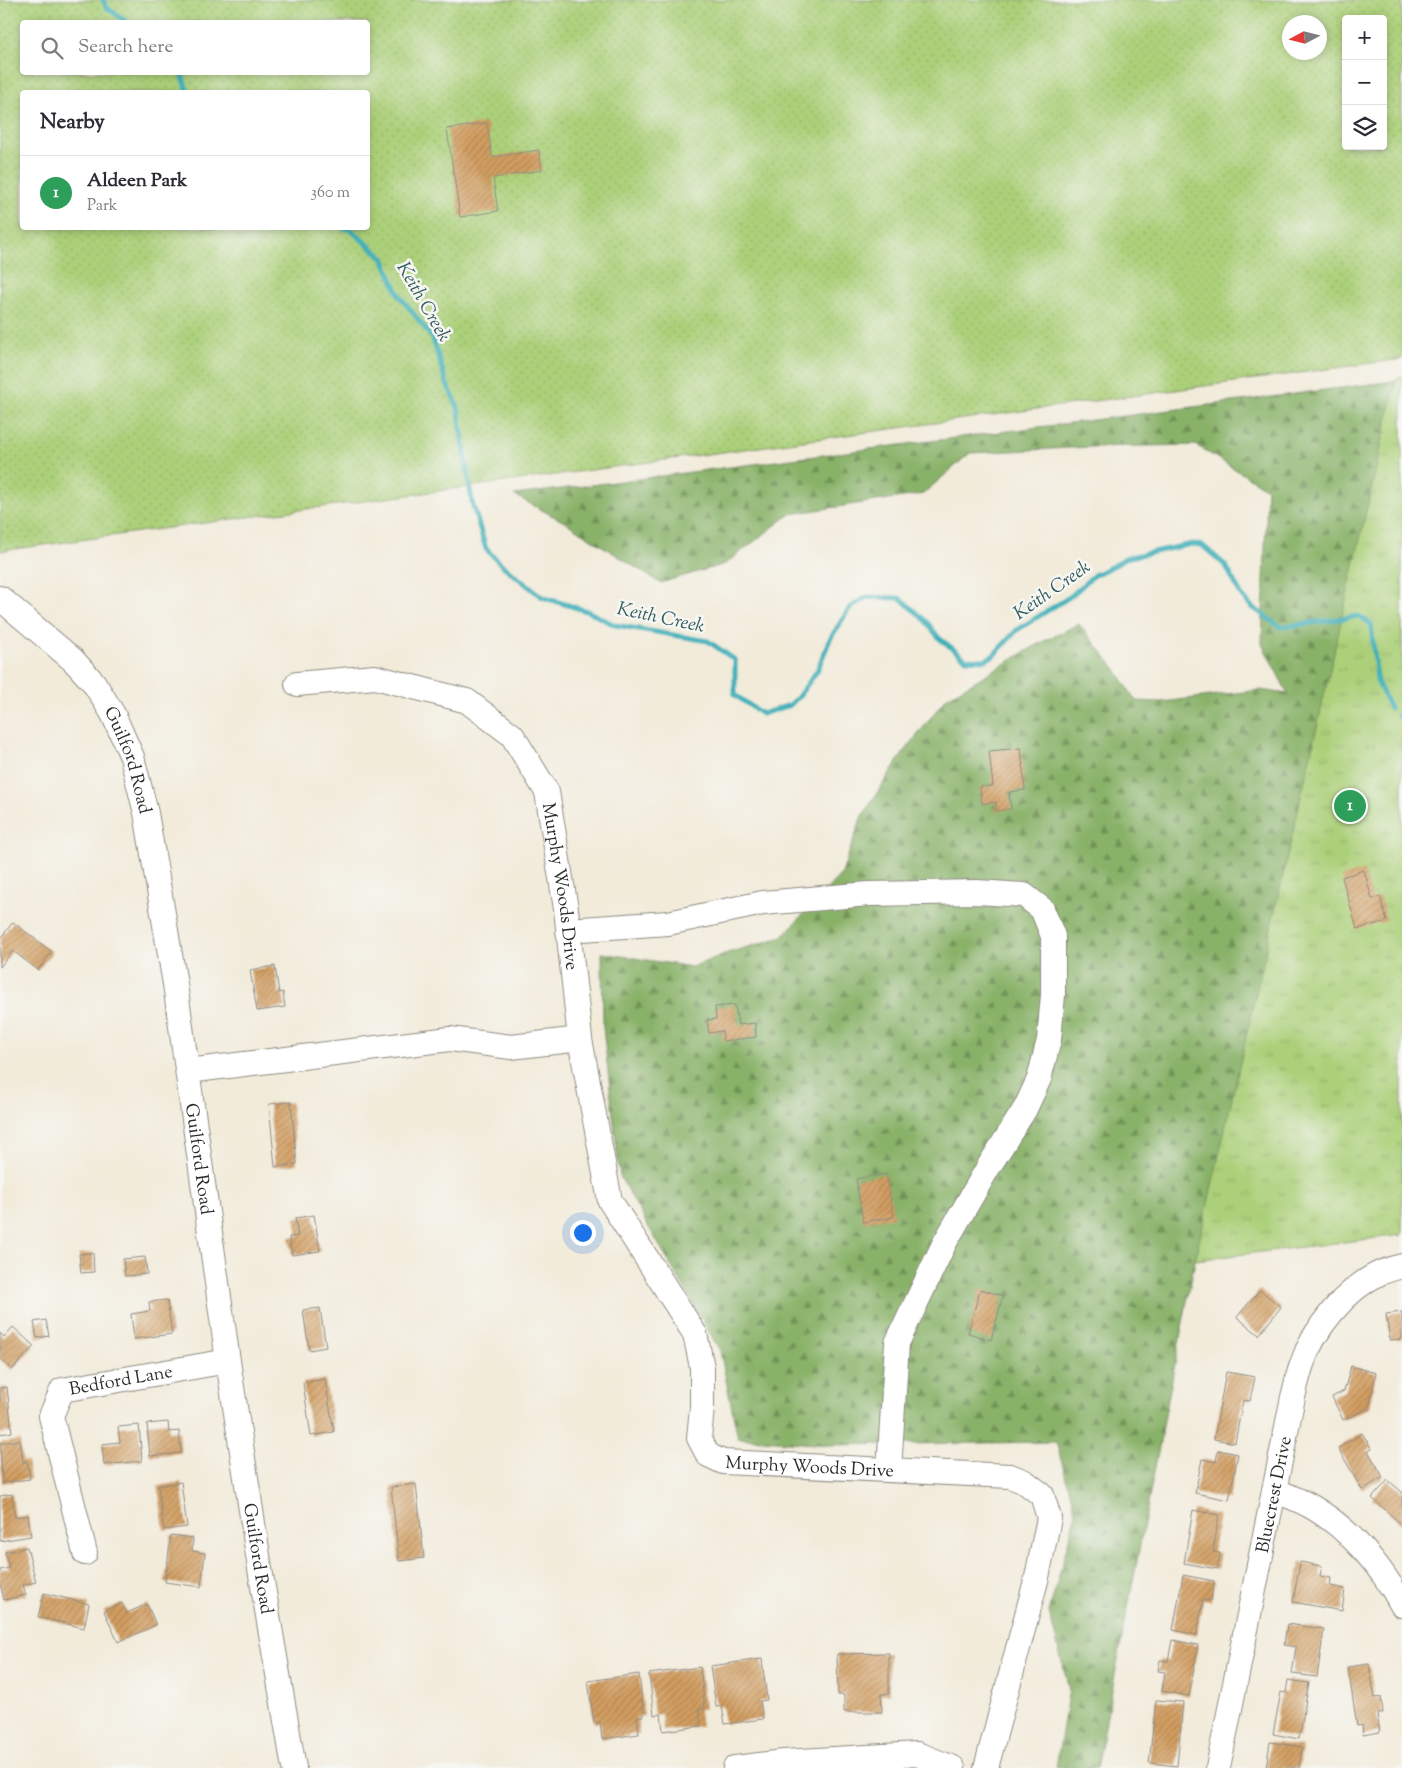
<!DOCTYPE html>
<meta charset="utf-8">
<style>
:root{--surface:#fff;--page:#f7f7f7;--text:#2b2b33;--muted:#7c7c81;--line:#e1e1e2;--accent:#db2777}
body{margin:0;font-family:"Sorts Mill Goudy",serif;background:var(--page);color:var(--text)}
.controls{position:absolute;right:15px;top:15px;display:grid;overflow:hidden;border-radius:5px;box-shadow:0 2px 8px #0003}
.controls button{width:45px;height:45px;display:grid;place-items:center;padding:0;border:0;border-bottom:1px solid var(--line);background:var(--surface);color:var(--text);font:25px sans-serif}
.compass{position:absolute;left:1282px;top:15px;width:45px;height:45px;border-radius:50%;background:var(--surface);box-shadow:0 2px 8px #0003;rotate:263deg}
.you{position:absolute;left:582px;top:1232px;width:18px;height:18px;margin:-12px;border:4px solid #fff;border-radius:50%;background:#1a73e8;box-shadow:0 0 0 8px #1a73e833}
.badge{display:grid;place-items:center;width:32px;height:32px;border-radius:50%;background:var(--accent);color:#fff;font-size:16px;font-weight:700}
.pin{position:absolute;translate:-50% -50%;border:2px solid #fff;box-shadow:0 1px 5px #0006}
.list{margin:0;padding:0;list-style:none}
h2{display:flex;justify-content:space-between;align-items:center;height:65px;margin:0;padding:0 20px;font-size:21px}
h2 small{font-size:16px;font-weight:400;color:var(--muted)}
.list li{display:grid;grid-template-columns:32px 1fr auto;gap:15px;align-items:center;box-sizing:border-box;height:75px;padding:0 20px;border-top:1px solid var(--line)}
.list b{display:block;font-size:19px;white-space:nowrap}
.list p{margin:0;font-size:16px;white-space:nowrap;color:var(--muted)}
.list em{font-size:16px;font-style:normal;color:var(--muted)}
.icon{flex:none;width:28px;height:28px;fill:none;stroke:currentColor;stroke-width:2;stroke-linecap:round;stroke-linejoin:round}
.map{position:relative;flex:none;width:1402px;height:1768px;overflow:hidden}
.search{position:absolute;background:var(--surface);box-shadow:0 2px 8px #0003;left:20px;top:20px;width:350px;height:55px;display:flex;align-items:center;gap:12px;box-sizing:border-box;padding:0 18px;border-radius:5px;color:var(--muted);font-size:19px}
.panel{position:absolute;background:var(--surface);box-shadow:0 2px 8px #0003;left:20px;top:90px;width:350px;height:140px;border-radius:5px}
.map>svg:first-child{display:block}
.grass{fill:url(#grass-dots);stroke:#6c7e52;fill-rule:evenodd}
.forest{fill:url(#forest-firs);stroke:#5a6e4a}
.park{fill:url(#park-tufts);stroke:#6c7e52}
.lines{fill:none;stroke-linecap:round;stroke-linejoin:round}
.stream{stroke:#40b0ba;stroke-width:5}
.building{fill:url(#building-hatch)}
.minor-casing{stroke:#8e8b82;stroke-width:26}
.minor{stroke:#fff;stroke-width:24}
.labels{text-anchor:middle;stroke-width:5;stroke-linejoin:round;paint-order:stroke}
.street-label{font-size:18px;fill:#2b2b2b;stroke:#f6f6f2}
.water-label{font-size:19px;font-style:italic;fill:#325a5d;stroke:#f6f6f2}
</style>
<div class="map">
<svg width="1402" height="1768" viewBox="0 0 1402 1768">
<defs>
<pattern id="grass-dots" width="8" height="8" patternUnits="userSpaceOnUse" patternTransform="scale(1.25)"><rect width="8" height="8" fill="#acd079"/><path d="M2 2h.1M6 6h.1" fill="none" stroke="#94b369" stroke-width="1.8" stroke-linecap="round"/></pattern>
<pattern id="forest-firs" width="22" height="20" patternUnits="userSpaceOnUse" patternTransform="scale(1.25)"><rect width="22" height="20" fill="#89b269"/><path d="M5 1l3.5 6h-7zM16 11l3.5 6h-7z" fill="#709157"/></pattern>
<pattern id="park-tufts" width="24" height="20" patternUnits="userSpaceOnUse" patternTransform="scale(1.25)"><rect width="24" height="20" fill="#acd079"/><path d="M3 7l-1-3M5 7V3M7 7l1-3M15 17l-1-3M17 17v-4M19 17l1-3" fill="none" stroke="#94b369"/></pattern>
<pattern id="building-hatch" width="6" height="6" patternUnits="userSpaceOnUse" patternTransform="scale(1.25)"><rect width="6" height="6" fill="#d39e61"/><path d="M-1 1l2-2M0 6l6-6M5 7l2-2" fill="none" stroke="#ab8150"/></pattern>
</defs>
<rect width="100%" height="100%" fill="#f6f6f2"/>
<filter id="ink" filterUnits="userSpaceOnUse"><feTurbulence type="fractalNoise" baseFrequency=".02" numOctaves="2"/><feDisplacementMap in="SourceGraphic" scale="10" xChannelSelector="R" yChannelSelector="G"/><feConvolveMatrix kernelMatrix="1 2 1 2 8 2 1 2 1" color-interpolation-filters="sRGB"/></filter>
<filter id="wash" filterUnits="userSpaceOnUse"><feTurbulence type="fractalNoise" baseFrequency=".0096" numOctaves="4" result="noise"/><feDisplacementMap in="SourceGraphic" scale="20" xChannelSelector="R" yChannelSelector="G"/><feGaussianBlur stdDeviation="1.12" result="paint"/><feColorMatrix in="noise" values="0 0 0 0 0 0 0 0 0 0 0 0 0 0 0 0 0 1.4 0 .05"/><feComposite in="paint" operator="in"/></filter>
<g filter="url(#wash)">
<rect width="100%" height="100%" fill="#f2ebda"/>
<path class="grass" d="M0,0h1402v359l-1402,192zM1346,19h37v127h-37zM22,22h346v50h-346zM1290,22h30v30h-30zM22,92h346v136h-346z"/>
<path class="forest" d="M1402,380l-144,811 -63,69 -98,508h-41l13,-79 -20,-77 27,-99 -20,-71 -228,3 -90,-7 -18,-87 -100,-174 -17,-150 -1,-74 90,14 32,-13 58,-17 60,-64 19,-55 38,-59 47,-61 94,-55 39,-19 36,44 21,33 26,1 98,-12 28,4 -26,-50 5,-155 -71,-44 -106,2 -120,6 -47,41 -133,20 -65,50 -65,19 -92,-59 -54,-29z"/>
<path class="park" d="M1397,377h5v858l-207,25z"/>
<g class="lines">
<path class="stream" d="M103,0l3,7 21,15
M181,72l7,20
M343,228l8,2 32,28 16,37 34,44 13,43 12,25 14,95 14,47 16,16 40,32 45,14 28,14 93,16 27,19v35l27,19 28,-9 8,-8 19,-26 13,-32 19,-30 17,-12 34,1 26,23 13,17 27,21 19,1 8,-4 24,-26 54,-34 23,-21 23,-11 8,-6 67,-14 10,1 24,21 15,29 11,12 27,19 5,1 75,-11 12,8 6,57 13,27
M1398,715l4,4"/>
</g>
<g id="blocks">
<path class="building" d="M487,123l5,34 47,-7 3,20 -49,8 5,33 -38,6 -13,-88z
M1021,748l4,42 -16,2 2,17 -15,2v-9l-14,2 -2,-17 13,-1 -4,-35z
M1364,870l8,29 8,-3 7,25 -30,8 -15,-52z
M13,922l39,30 -14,18 -25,-19 -13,16v-28z
M275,966l4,27 4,-1 2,15 -28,4 -7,-41z
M735,1005l3,20 17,-2 1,14 -33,4 -1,-10 -13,2 -2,-13 9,-1 -1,-12z
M291,1102l6,62 -22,3 -6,-63z
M886,1174l8,43 -31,5 -7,-43z
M314,1215l6,36 -28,4 -3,-18 9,-1 -3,-18z
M93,1253l1,19 -13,1 -2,-19z
M145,1257l2,17 -22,2 -2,-17z
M980,1289l23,7 -12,44 -23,-7z
M1260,1290l21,17 -22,28 -22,-18z
M167,1300l5,34 -38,5 -3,-25 19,-3 -1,-9z
M320,1308l6,39 -17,3 -6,-40z
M1402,1312v27l-12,1 -4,-26z
M46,1320l3,16 -12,2 -3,-16z
M13,1327l21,19 -22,24 -12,-11v-26l4,4z
M1351,1366l25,7 -7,35 -26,12 -11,-23 12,-6z
M1226,1372l29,5 -5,24 -7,-1 -8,43 -21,-4z
M325,1379l9,53 -23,4 -8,-53z
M7,1387l5,45 -12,2v-46z
M168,1422l1,10 10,-1 2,22 -31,3 -3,-32z
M139,1425l3,36 -38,4 -2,-21 18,-2 -2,-15z
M1362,1433l10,16 -4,2 15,26 -21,13 -24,-42z
M20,1440l3,22 4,-1 3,18 -28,4 -2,-40z
M1218,1450l20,4 -9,46 -34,-7 7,-34 14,3z
M1388,1480l14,12v33l-30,-27z
M181,1482l6,45 -23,3 -6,-44z
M416,1484l8,74 -25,3 -8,-74z
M12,1494l3,23 13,-2 3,21 -31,5v-45z
M1193,1510l26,5 -6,37 7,1 -3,16 -33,-6z
M171,1535l22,3 -1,13 13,2 -4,34 -36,-5z
M27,1547l9,35 -13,3 3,10 -22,5 -4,-17v-13l9,-2 -4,-16z
M1300,1562l22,4 -2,10 11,2 -1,8 15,3 -3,22 -49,-9z
M1183,1575l31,6 -3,20 -8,-1 -6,35 -24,-5z
M44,1593l45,11 -5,24 -46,-11z
M122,1603l5,10 20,-9 9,21 -38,17 -14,-31z
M1287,1624l37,5 -7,48 -25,-3 4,-27 -12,-2z
M1172,1640l26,5 -9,51 -27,-5 3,-19 -7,-1 2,-11 8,1z
M889,1653v41h-8l1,18h-38v-17h-6l-1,-41z
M762,1659l5,41 -7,1 3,18 -38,5 -3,-18 -6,1 -6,-41z
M1369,1664l6,34 6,-1 2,16 -6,1 3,18 -17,3 -1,-10 -5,1 -9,-59z
M700,1667l5,42h-6l2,17 -38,5 -2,-17 -7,1 -5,-41z
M639,1674l5,42 -7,1 2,17 -37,5 -2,-17 -6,1 -6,-42z
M1288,1680l21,3 -10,56 -26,-5 8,-42 5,1z
M1156,1700l27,2 -6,64 -28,-3z
M1270,1742l32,5 -3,21h-33z"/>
</g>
</g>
<g filter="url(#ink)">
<use href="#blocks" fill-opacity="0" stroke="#8e8b82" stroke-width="1"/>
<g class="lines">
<g class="minor-casing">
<g id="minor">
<path id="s1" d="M0,598l73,62 21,23 19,31 19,43 14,56 29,171 53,377 33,214 33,193"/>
<path id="s2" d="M297,684l78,-7 92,24 45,34 35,57 19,117 14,130 30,162 85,133 7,33v41l-3,30 9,17 15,7 287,14 15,6 17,13 7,23 -12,59 -51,191"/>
<path d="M568,930l100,-7 95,-20 106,-9 108,-2 47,3 18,14 11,27v59l-4,45 -10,39 -14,30 -36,57 -45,78 -47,99 -8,127"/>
<path d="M188,1071l262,-32 61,8 69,-8"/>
<path d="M1274,1490c12,5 26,10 38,17 38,22 70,60 90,98"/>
<path id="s3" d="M85,1553l-34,-137 11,-26 166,-29"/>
<path d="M735,1768l49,-6 133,-8 36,14"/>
<path id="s4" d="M1218,1768l75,-371c3,-11 5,-22 9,-33 12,-36 44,-75 78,-91 7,-3 15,-5 22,-7"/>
</g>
</g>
<use href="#minor" class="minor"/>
</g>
</g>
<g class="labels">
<g class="street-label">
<text dy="6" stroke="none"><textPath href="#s1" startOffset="212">Guilford Road</textPath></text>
<text dy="6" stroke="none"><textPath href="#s2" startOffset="392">Murphy Woods Drive</textPath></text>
<text dy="6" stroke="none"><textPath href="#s1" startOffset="618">Guilford Road</textPath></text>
<text dy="6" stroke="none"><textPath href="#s3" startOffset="229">Bedford Lane</textPath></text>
<text dy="6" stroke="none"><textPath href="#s2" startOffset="1096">Murphy Woods Drive</textPath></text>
<text dy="6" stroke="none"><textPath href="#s4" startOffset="279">Bluecrest Drive</textPath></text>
<text dy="6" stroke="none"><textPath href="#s1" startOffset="1022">Guilford Road</textPath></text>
</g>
<g class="water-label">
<text transform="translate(425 301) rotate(60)" y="7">Keith Creek</text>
<text transform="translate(1051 589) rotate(-35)" y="7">Keith Creek</text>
<text transform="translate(661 616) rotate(12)" y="7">Keith Creek</text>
</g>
</g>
</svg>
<div class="controls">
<button>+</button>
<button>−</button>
<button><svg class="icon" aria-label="layers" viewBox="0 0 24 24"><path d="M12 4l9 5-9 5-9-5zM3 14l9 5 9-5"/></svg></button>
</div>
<svg class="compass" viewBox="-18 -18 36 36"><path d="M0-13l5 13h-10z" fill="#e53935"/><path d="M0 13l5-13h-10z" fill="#7c7c81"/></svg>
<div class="you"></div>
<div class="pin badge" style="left:1350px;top:806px;background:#2e9e5b">1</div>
<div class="search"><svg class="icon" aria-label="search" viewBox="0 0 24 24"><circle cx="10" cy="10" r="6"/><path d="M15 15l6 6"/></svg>Search here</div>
<section class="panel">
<h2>Nearby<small></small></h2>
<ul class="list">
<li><span class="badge" style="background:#2e9e5b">1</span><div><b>Aldeen Park</b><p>Park</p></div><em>360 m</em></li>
</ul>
</section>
</div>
